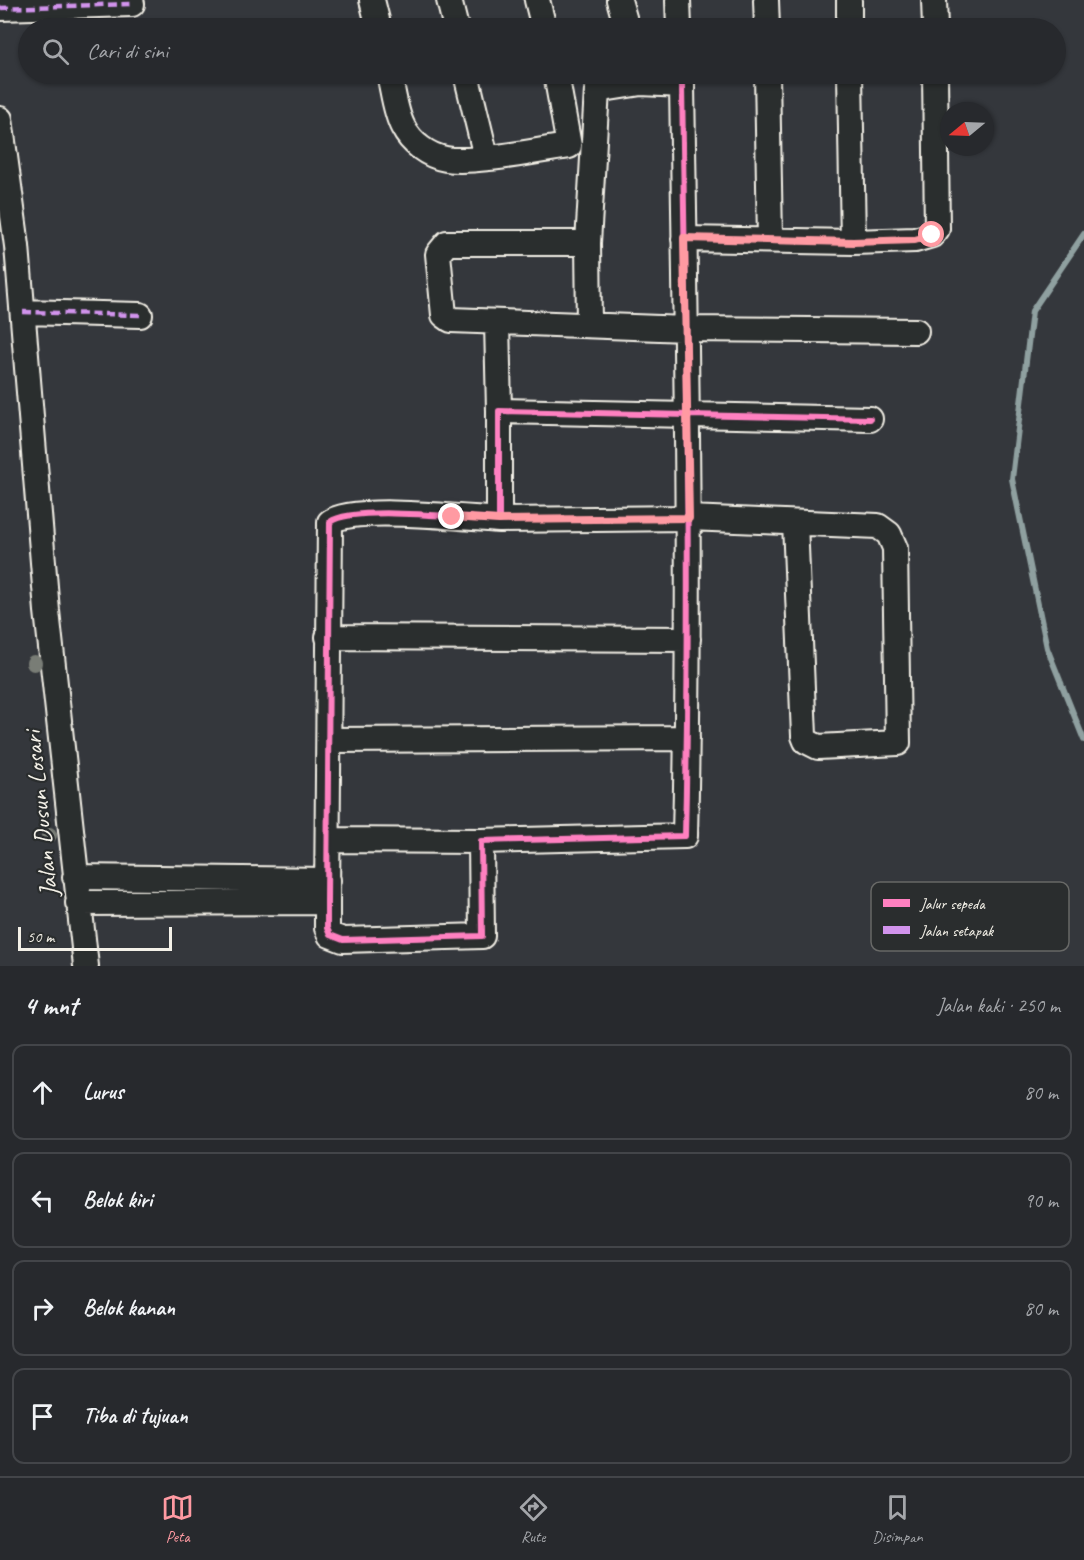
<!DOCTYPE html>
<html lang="id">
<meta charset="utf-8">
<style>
:root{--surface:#27292d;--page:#333539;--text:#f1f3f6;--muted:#a4a6aa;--line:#434549;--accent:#ff9aa2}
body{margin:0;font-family:Caveat,sans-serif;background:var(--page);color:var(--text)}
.compass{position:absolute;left:940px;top:102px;width:54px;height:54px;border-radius:50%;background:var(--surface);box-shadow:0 2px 4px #0004;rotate:251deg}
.scale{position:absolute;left:18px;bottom:15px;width:154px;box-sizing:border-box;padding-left:6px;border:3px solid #f4f1e8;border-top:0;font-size:16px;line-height:21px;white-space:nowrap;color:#f4f1e8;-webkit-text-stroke:4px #2a2d2e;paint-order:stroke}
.stop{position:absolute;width:18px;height:18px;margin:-14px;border:4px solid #ff9aa2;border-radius:50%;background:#fff}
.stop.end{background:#ff9aa2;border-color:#fff;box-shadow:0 2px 6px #0008}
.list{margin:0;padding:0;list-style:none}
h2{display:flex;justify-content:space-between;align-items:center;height:78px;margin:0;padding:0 24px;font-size:26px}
h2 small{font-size:20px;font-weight:400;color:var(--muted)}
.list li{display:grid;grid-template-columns:39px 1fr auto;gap:18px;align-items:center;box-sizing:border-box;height:96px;margin:0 12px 12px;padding:0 12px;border:2px solid var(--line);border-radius:12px}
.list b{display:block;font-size:22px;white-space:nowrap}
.list em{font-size:20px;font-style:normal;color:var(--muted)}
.icon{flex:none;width:33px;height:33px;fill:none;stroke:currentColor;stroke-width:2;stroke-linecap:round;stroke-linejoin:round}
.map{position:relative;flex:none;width:1084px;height:966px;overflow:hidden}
.search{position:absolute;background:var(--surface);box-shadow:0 2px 4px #0004;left:18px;right:18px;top:18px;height:66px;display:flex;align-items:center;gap:15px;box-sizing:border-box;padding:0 21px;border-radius:33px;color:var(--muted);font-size:22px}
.sheet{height:510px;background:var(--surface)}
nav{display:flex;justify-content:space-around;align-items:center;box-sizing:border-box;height:84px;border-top:2px solid var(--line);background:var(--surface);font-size:16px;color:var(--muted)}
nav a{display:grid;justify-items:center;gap:3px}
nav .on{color:var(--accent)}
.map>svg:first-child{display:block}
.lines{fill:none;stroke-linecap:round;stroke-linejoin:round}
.stream{stroke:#8fa0a0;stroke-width:6}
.street-casing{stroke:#f4f1e8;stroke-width:28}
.street{stroke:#2a2d2e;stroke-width:24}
.quiet{stroke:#d193ec;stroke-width:4.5;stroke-dasharray:9 4.5;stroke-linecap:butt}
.cycleway-casing{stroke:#2a2d2e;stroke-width:10}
.cycleway{stroke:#ff80c0;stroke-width:6}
.tree{fill:#797d76}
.route{stroke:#ff9aa2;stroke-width:8}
.labels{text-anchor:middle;stroke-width:4.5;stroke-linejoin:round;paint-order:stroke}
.street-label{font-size:26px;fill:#f4f1e8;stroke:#2a2d2e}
.key{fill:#2a2d2e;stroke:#676866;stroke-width:1.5}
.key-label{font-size:16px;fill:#f4f1e8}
</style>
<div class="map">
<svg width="1084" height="966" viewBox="0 0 1084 966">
<rect width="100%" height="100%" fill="#34373c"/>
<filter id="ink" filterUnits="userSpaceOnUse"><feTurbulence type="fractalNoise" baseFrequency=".0167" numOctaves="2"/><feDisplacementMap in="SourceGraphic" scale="12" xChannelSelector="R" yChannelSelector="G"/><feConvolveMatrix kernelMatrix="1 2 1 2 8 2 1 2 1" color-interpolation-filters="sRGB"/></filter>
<g filter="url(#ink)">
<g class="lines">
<path class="stream" d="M1084,234l-52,77 -20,168 35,169 37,92"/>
<g class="street-casing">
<path id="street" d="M372,0l7,28
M449,0l7,28
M537,0l7,28
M619,0l8,28
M678,0l1,28
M766,0l1,28
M849,0v28
M934,0l1,28
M0,8l132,-4
M389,74c4,16 6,38 14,53 8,16 25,29 43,32 28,5 92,-9 123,-13l-13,-72
M466,74l20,83
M681,74l1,11c4,250 9,500 3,751l-204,5 1,95 -139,4 -13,-5 -3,-7v-26l3,-380c23,-17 136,-4 169,-2v-109l371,8
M767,74l3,166
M850,74l3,168
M0,119l17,127 30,365 39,355
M684,239l169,3 62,-2 17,-5 5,-6 -2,-155
M588,243h-141l-9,11 6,61 7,5 235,9 230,2
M23,312l117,3
M497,322l2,89
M589,324l-1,-81 9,-153 44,-7 41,2
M499,520l190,-2 189,8 11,8 6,14 3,195 -80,4 -12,-6 -2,-5 -9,-213
M328,637l360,2
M329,740l358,-2
M328,840l153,1
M75,877l253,3
M78,903l249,-1"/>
</g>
<use href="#street" class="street"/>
<path class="quiet" d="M0,8l132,-4
M23,312l117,3"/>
<g class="cycleway-casing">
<path id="cycleway" d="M681,74l1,11c4,250 9,500 3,751l-204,5 1,95 -139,4 -13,-5 -3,-7v-26l3,-380c23,-17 136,-4 169,-2v-109l371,8"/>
</g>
<use href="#cycleway" class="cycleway"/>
</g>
<g class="tree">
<circle cx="34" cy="663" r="8"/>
<circle cx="49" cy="835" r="8"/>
</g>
</g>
<g class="lines" filter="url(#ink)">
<path class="route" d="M452,517l47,3 190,-2 -5,-280 169,4 62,-2 17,-5"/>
</g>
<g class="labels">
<g class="street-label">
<text transform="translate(40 814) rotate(-96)" y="9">Jalan Dusun Losari</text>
</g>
</g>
<rect x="871" y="882" width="198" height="69" rx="9" class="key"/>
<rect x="883" y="899" width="27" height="8" fill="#ff80c0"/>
<rect x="883" y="926" width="27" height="8" fill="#d193ec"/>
<g class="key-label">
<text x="920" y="909">Jalur sepeda</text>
<text x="920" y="936">Jalan setapak</text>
</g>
</svg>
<svg class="compass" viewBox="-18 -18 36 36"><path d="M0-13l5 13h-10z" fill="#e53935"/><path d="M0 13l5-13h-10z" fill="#a4a6aa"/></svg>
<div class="scale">50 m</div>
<div class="stop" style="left:932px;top:235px"></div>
<div class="stop end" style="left:452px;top:517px"></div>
<div class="search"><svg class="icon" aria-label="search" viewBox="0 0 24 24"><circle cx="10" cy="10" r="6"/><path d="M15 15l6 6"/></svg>Cari di sini</div>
</div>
<section class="sheet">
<h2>4 mnt<small>Jalan kaki · 250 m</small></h2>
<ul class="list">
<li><svg class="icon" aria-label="ahead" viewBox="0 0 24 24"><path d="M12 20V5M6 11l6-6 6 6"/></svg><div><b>Lurus</b></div><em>80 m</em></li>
<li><svg class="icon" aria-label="left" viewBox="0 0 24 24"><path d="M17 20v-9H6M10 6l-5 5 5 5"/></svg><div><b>Belok kiri</b></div><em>90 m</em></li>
<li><svg class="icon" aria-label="right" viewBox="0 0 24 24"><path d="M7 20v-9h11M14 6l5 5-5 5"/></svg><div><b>Belok kanan</b></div><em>80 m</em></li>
<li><svg class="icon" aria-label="arrive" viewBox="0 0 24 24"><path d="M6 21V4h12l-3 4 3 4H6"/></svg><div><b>Tiba di tujuan</b></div></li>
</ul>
</section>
<nav>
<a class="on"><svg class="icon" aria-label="map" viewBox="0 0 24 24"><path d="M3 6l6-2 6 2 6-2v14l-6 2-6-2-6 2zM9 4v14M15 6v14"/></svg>Peta</a>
<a><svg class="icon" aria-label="directions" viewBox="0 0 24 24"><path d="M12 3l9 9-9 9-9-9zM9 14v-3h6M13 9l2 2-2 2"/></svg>Rute</a>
<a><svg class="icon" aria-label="saved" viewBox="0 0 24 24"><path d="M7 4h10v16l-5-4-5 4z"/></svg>Disimpan</a>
</nav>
